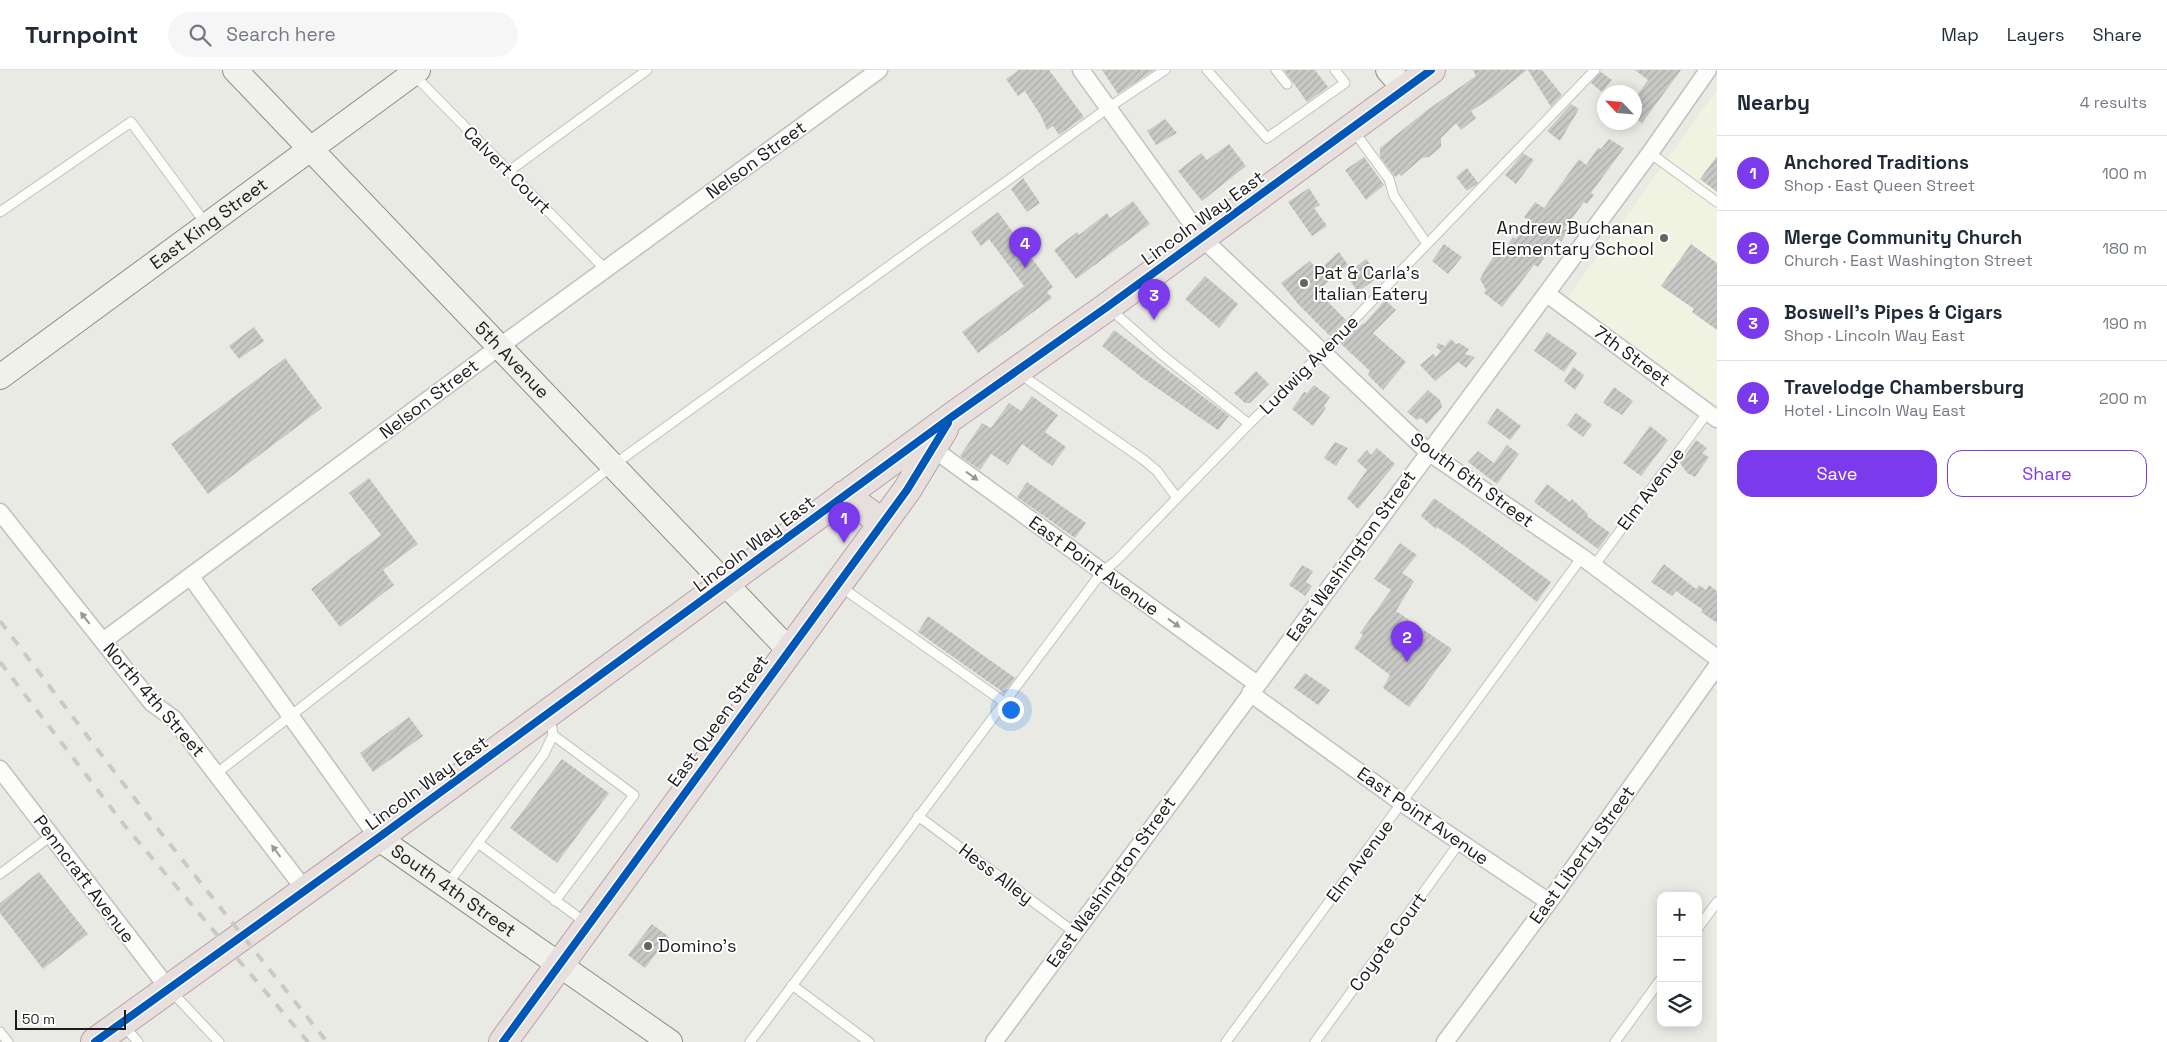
<!DOCTYPE html>
<meta charset="utf-8">
<style>
:root{--surface:#fff;--page:#f6f6f7;--text:#1f2937;--muted:#747a83;--line:#e0e1e3;--accent:#7c3aed}
body{margin:0;font-family:"Space Grotesk",sans-serif;background:var(--page);color:var(--text)}
.controls{position:absolute;right:15px;bottom:15px;display:grid;overflow:hidden;border-radius:10px;box-shadow:0 2px 12px #0003}
.controls button{width:45px;height:45px;display:grid;place-items:center;padding:0;border:0;border-bottom:1px solid var(--line);background:var(--surface);color:var(--text);font:25px sans-serif}
.compass{position:absolute;left:1597px;top:15px;width:45px;height:45px;border-radius:50%;background:var(--surface);box-shadow:0 2px 12px #0003;rotate:296deg}
.scale{position:absolute;left:15px;bottom:12px;width:111px;box-sizing:border-box;padding-left:5px;border:2px solid #1c1c1c;border-top:0;font-size:14px;line-height:18px;white-space:nowrap;color:#1c1c1c;-webkit-text-stroke:4px #fff;paint-order:stroke}
.you{position:absolute;left:1010px;top:639px;width:18px;height:18px;margin:-12px;border:4px solid #fff;border-radius:50%;background:#1a73e8;box-shadow:0 0 0 8px #1a73e833}
.badge{display:grid;place-items:center;width:32px;height:32px;border-radius:50%;background:var(--accent);color:#fff;font-size:16px;font-weight:700}
.pin{position:absolute;translate:-50% -41px;filter:drop-shadow(0 1px 2px #0008)}
.pin::after{content:'';position:absolute;top:26px;width:18px;height:15px;background:inherit;clip-path:polygon(0 0,100% 0,50% 100%)}
.list{margin:0;padding:0;list-style:none}
h2{display:flex;justify-content:space-between;align-items:center;height:65px;margin:0;padding:0 20px;font-size:21px}
h2 small{font-size:16px;font-weight:400;color:var(--muted)}
.list li{display:grid;grid-template-columns:32px 1fr auto;gap:15px;align-items:center;box-sizing:border-box;height:75px;padding:0 20px;border-top:1px solid var(--line)}
.list b{display:block;font-size:19px;white-space:nowrap}
.list p{margin:0;font-size:16px;white-space:nowrap;color:var(--muted)}
.list em{font-size:16px;font-style:normal;color:var(--muted)}
.actions{display:flex;gap:10px;padding:15px 20px}
.actions a{flex:1;padding:11px 0;border:1px solid var(--accent);border-radius:15px;text-align:center;font-size:18px;color:var(--accent)}
.actions .main{background:var(--accent);color:#fff}
.icon{flex:none;width:28px;height:28px;fill:none;stroke:currentColor;stroke-width:2;stroke-linecap:round;stroke-linejoin:round}
.map{position:relative;flex:none;width:1717px;height:972px;overflow:hidden}
header{display:flex;align-items:center;gap:30px;box-sizing:border-box;height:70px;padding:0 25px;background:var(--surface);border-bottom:1px solid var(--line)}
header strong{font-size:24px}
nav{display:flex;gap:28px;margin-inline-start:auto;font-size:18px}
.search{width:350px;height:45px;background:var(--page);display:flex;align-items:center;gap:12px;box-sizing:border-box;padding:0 18px;border-radius:28px;color:var(--muted);font-size:19px}
main{display:flex}
aside{flex:1;background:var(--surface)}
.map>svg:first-child{display:block}
.education{fill:#f0f3e1}
.building{fill:url(#building-hatch)}
.lines{fill:none;stroke-linecap:round;stroke-linejoin:round}
.lane-casing{stroke:#c0c0bd;stroke-width:11}
.street-casing{stroke:#c0c0bd;stroke-width:19}
.secondary-casing{stroke:#8d9180;stroke-width:26}
.highway-casing{stroke:#bba1a3;stroke-width:30}
.lane{stroke:#fcfcfb;stroke-width:9}
.street{stroke:#fcfcfb;stroke-width:16}
.secondary{stroke:#f0f1ea;stroke-width:24}
.highway{stroke:#e7dfde;stroke-width:28}
.rail{stroke:#c9c9c8;stroke-width:4;stroke-dasharray:10 10;stroke-linecap:butt}
.cycleway-casing{stroke:#fff;stroke-width:11}
.cycleway{stroke:#0057b8;stroke-width:8}
.oneway{fill:#979797}
.poi-dot{fill:#646462;stroke:#fff;stroke-width:2}
.labels{text-anchor:middle;stroke-width:4;stroke-linejoin:round;paint-order:stroke}
.street-label{font-size:18px;fill:#1c1c1c;stroke:#fff}
.poi-label{font-size:18px;fill:#1c1c1c;stroke:#fff;text-anchor:start}
</style>
<header>
<strong>Turnpoint</strong>
<div class="search"><svg class="icon" aria-label="search" viewBox="0 0 24 24"><circle cx="10" cy="10" r="6"/><path d="M15 15l6 6"/></svg>Search here</div>
<nav><a>Map</a><a>Layers</a><a>Share</a></nav>
</header>
<main>
<div class="map">
<svg width="1717" height="972" viewBox="0 0 1717 972">
<defs>
<pattern id="building-hatch" width="6" height="6" patternUnits="userSpaceOnUse" patternTransform="scale(1.25)"><rect width="6" height="6" fill="#c8c8c5"/><path d="M-1 1l2-2M0 6l6-6M5 7l2-2" fill="none" stroke="#ababa9"/></pattern>
</defs>
<rect width="100%" height="100%" fill="#eaeae5"/>
<path class="education" d="M1717,20v316l-149,-109z"/>
<path class="building" d="M1019,0h30l35,47 -25,18 -6,-9 -6,4 -6,-14 -16,-25 -7,5 -12,-17z
M1102,0h52l-36,24z
M1284,0h31l13,17 -21,15z
M1473,0h54l-34,27 -22,14 5,7 -15,12 -5,-7 -15,15v9l-12,10 -7,1 -21,18 -2,-2 -4,3 -15,-20v-9l47,-38 49,-34z
M1528,0h14l20,25 -11,12z
M1635,0h46l-39,53 -8,-4v-19l14,-20z
M1601,2l11,8 -10,12 -11,-9z
M1571,34l8,5 -19,32 -13,-10z
M1165,49l12,14 -21,12 -9,-14z
M1609,69l15,9 -33,45 3,2 -7,9 -3,-2 -20,27 4,1 -7,12 -4,-4 -19,29 -4,-2 -32,42 -18,-14 2,-3 -6,-11 7,-13 11,-15 4,3 11,-17 3,2 13,-18 -5,-4 11,-15 9,6 35,-49 7,6 12,-17 3,1z
M1229,74l17,22 -44,35 -24,-30 23,-18 6,7z
M1523,83l11,7 -18,24 -11,-9z
M1717,86v36l-17,-13z
M1364,87l20,28 -18,15 -21,-30z
M1467,98l11,15 -11,8 -11,-14z
M1023,108l17,25 -13,9 -16,-23z
M1309,118l11,17 -6,3 13,18 -15,10 -24,-34z
M1133,131l17,23 -74,55 -22,-29 23,-18 2,3 28,-22 3,5z
M998,142l55,75 -6,5 5,6 -74,55 -16,-21 62,-46 -35,-47 -8,7 -10,-14z
M1444,174l18,13 -14,17 -16,-13z
M1691,174l26,19v67l-25,-18 2,-3 -33,-23z
M1339,182l9,13 -31,26 29,29 -16,16 -32,-32 -17,-21 29,-22 8,10z
M1366,189l11,14v5l-19,14 -12,-17z
M1205,206l33,28 -19,24 -34,-29z
M1385,230l11,10 -23,23 33,29 -23,28 -15,-15 2,-4 -30,-28 14,-15 2,2 7,-7 1,1z
M254,257l10,14 -25,18 -10,-13z
M1114,260l115,86 -11,14 -77,-53 -39,-31z
M1547,262l30,21 -13,19 -30,-21z
M1451,269l5,5 3,-1 10,6 -4,5 10,3 -9,11 -8,-6 -23,19 -15,-16 13,-11 3,3 5,-6 -5,-4 2,-4 7,3z
M285,288l37,50 -114,86 -37,-50z
M1573,297l11,8 -9,15 -11,-9z
M1256,301l13,13 -19,19h-5l-11,-10z
M1314,315l16,12 -6,9 2,2 -13,18 -21,-17 12,-17 3,1z
M1614,317l19,14 -11,14 -19,-12z
M1428,320l12,10 2,7 -15,17 -6,-6 -4,2 -10,-8z
M1032,326l26,19 -13,17 21,15 -14,19 -30,-22 -14,21 -17,-11 -11,16 -20,-14 22,-33 9,5 18,-25 12,8z
M1497,338l24,18 -11,14 -23,-17z
M1576,343l16,12 -9,12 -16,-12z
M1650,356l18,14 -27,36 -18,-13z
M1696,370l11,8 -5,5 7,4 -14,20 -8,-4 -7,-10z
M1335,372l13,6 -12,18 -12,-8z
M1507,375l12,9 -22,30 -29,-22 10,-11 16,12z
M1377,378l18,16 -37,45 -11,-11 20,-28 -10,-9 10,-11 4,5z
M369,408l49,66 -35,26 11,15 -54,42 -29,-38 70,-54 -32,-42z
M1027,412l59,41 -11,15 -58,-41z
M1547,414l23,18 2,-3 16,15 -1,2 23,17 -12,16 -64,-47z
M1434,428l117,84 -14,20 -71,-55 -29,-20 -1,2 -15,-13z
M1400,473l17,12 -15,18 12,8 -18,30 56,38 -43,58 -26,-19 7,-13 -36,-27 9,-13 -3,-2 31,-43 -17,-11z
M1664,494l32,25 3,-4 7,5 3,-5 8,6v32l-16,-11 2,-2 -27,-19 -4,5 -21,-14z
M1302,495l11,6 -7,11 6,4 -7,10 -16,-11z
M928,546l87,62 -11,15 -86,-61z
M1305,603l25,17 -12,15 -24,-17z
M409,647l14,19 -50,36 -13,-19z
M562,689l47,34 -52,70 -47,-35z
M39,802l49,62 -45,35 -43,-56v-10z
M652,854l17,13 -24,31 -17,-13z"/>
<g class="lines">
<g class="lane-casing">
<path id="lane" d="M1207,0l60,68 78,-55 -10,-13
M1276,0l11,14
M413,4l193,196
M1353,60l36,49 5,17 33,48
M1650,83l67,49
M509,101l138,-101
M0,142l131,-90 75,102
M1109,238l52,46 88,70
M1020,304l124,86 13,11 20,27
M1594,496l114,-154
M841,517l163,115
M553,665l81,60 -79,106
M217,703l395,-307 496,-358 57,-38
M918,746l156,116
M478,773l108,80
M0,804l51,-38
M447,815l97,-131 9,-19 -3,-18
M1698,858l19,-26
M792,915l77,57
M171,921l48,51
M123,955l15,17
M0,962l8,10
M750,972l352,-470 15,-12 132,-136 73,-71 273,-283
M1226,972l356,-485
M1315,972l145,-200
M1615,972l46,-63"/>
</g>
<g class="street-casing">
<path id="street" d="M1081,0l121,168 226,214 154,105 135,101
M1547,224l170,125
M932,378l325,236
M0,442l152,191 22,16 131,171
M191,507l187,261
M103,571l396,-294 380,-277
M1250,623l152,110 147,99
M0,699l168,219
M994,972l656,-889 58,-83
M1445,972l104,-140 168,-236"/>
</g>
<g class="secondary-casing">
<g id="secondary">
<path id="s1" d="M235,0l553,579"/>
<path d="M1388,0l17,19"/>
<path id="s2" d="M0,307l418,-307"/>
<path id="s3" d="M378,768l292,204"/>
</g>
</g>
<g class="highway-casing">
<path id="highway" d="M844,425l39,28
M95,972l283,-204 575,-422 154,-109 324,-237
M503,972l404,-552 37,-61"/>
</g>
<use href="#lane" class="lane"/>
<use href="#street" class="street"/>
<use href="#secondary" class="secondary"/>
<use href="#highway" class="highway"/>
<path class="rail" d="M0,551l154,203 173,218
M0,592l125,164 183,216"/>
<g class="cycleway-casing">
<path id="cycleway" d="M95,972l283,-204 575,-422 154,-109 324,-237
M503,972l404,-552 41,-67"/>
</g>
<use href="#cycleway" class="cycleway"/>
</g>
<defs><path id="oneway-solid" d="M-6-.8H1V-3.2L6.5 0L1 3.2V.8H-6Z" transform="scale(1.25)"/></defs>
<g class="oneway">
<use href="#oneway-solid" transform="translate(972 406) rotate(36)"/>
<use href="#oneway-solid" transform="translate(85 548) rotate(-128)"/>
<use href="#oneway-solid" transform="translate(1174 553) rotate(36)"/>
<use href="#oneway-solid" transform="translate(276 781) rotate(-127)"/>
</g>
<g class="poi-dot">
<circle cx="1664" cy="168" r="5"/>
<circle cx="1304" cy="213" r="5"/>
<circle cx="648" cy="876" r="5"/>
</g>
<g class="labels">
<g class="street-label">
<text transform="translate(756 90) rotate(-36)" y="6">Nelson Street</text>
<text transform="translate(507 100) rotate(45)" y="6">Calvert Court</text>
<text transform="translate(1203 148) rotate(-36)" y="6">Lincoln Way East</text>
<text dy="6" stroke="none"><textPath href="#s2" startOffset="259">East King Street</textPath></text>
<text transform="translate(1632 286) rotate(36)" y="6">7th Street</text>
<text dy="6" stroke="none"><textPath href="#s1" startOffset="401">5th Avenue</textPath></text>
<text transform="translate(1309 295) rotate(-45)" y="6">Ludwig Avenue</text>
<text transform="translate(429 329) rotate(-37)" y="6">Nelson Street</text>
<text transform="translate(1472 410) rotate(36)" y="6">South 6th Street</text>
<text transform="translate(1651 419) rotate(-53)" y="6">Elm Avenue</text>
<text transform="translate(754 474) rotate(-37)" y="6">Lincoln Way East</text>
<text transform="translate(1351 486) rotate(-54)" y="6">East Washington Street</text>
<text transform="translate(1094 496) rotate(36)" y="6">East Point Avenue</text>
<text transform="translate(154 630) rotate(49)" y="6">North 4th Street</text>
<text transform="translate(718 651) rotate(-54)" y="6">East Queen Street</text>
<text transform="translate(427 713) rotate(-36)" y="6">Lincoln Way East</text>
<text transform="translate(1423 746) rotate(35)" y="6">East Point Avenue</text>
<text transform="translate(1582 785) rotate(-54)" y="6">East Liberty Street</text>
<text transform="translate(1360 791) rotate(-53)" y="6">Elm Avenue</text>
<text transform="translate(996 804) rotate(37)" y="6">Hess Alley</text>
<text transform="translate(84 809) rotate(53)" y="6">Penncraft Avenue</text>
<text transform="translate(1111 812) rotate(-54)" y="6">East Washington Street</text>
<text dy="6" stroke="none"><textPath href="#s3" startOffset="92">South 4th Street</textPath></text>
<text transform="translate(1388 872) rotate(-54)" y="6">Coyote Court</text>
</g>
<g class="poi-label">
<text x="1654" y="164" text-anchor="end">Andrew Buchanan<tspan x="1654" dy="21">Elementary School</tspan></text>
<text x="1314" y="209">Pat &amp; Carla's<tspan x="1314" dy="21">Italian Eatery</tspan></text>
<text x="658" y="882">Domino's</text>
</g>
</g>
</svg>
<div class="controls">
<button>+</button>
<button>−</button>
<button><svg class="icon" aria-label="layers" viewBox="0 0 24 24"><path d="M12 4l9 5-9 5-9-5zM3 14l9 5 9-5"/></svg></button>
</div>
<svg class="compass" viewBox="-18 -18 36 36"><path d="M0-13l5 13h-10z" fill="#e53935"/><path d="M0 13l5-13h-10z" fill="#747a83"/></svg>
<div class="scale">50 m</div>
<div class="you"></div>
<div class="pin badge" style="left:844px;top:473px">1</div>
<div class="pin badge" style="left:1407px;top:592px">2</div>
<div class="pin badge" style="left:1154px;top:250px">3</div>
<div class="pin badge" style="left:1025px;top:198px">4</div>
</div>
<aside>
<h2>Nearby<small>4 results</small></h2>
<ul class="list">
<li><span class="badge">1</span><div><b>Anchored Traditions</b><p>Shop · East Queen Street</p></div><em>100 m</em></li>
<li><span class="badge">2</span><div><b>Merge Community Church</b><p>Church · East Washington Street</p></div><em>180 m</em></li>
<li><span class="badge">3</span><div><b>Boswell's Pipes &amp; Cigars</b><p>Shop · Lincoln Way East</p></div><em>190 m</em></li>
<li><span class="badge">4</span><div><b>Travelodge Chambersburg</b><p>Hotel · Lincoln Way East</p></div><em>200 m</em></li>
</ul>
<div class="actions"><a class="main">Save</a><a>Share</a></div>
</aside>
</main>
